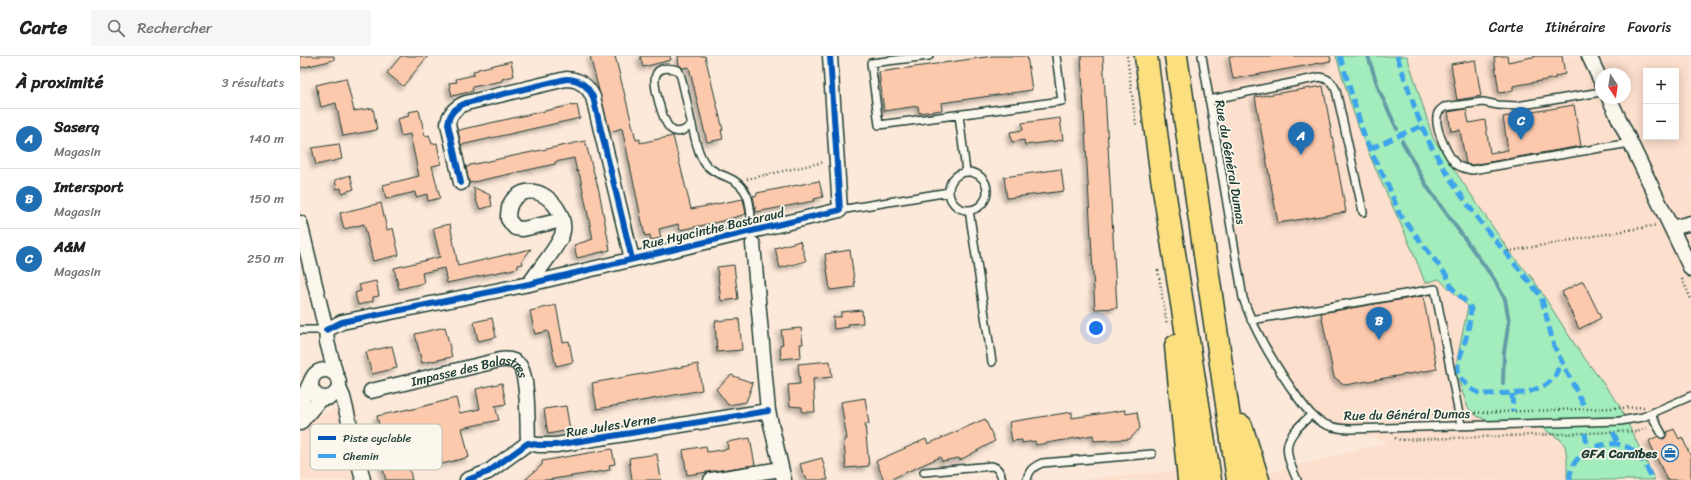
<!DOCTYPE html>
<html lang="fr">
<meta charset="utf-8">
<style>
:root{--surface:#fff;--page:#f6f6f6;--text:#222;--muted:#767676;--line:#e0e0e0;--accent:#1f6fb2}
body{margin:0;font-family:Sriracha,sans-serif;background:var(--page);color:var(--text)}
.controls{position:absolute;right:12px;top:12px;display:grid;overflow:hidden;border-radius:0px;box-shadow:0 2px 10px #0003}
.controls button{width:36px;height:36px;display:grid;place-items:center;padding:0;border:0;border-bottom:1px solid var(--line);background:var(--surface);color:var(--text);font:20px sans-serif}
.compass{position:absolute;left:1295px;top:12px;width:36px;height:36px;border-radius:50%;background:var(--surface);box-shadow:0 2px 10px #0003;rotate:167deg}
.you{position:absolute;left:796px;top:272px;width:14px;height:14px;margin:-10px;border:3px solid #fff;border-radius:50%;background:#1a73e8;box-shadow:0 0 0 6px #1a73e833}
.badge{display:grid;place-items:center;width:26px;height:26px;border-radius:50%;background:var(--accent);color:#fff;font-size:13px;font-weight:700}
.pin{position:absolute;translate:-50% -33px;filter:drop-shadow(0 1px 2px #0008)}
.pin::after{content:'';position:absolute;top:21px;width:14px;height:12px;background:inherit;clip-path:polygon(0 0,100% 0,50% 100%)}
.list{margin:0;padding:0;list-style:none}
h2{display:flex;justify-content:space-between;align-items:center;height:52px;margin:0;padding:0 16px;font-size:17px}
h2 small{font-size:13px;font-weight:400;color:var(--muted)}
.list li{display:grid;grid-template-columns:26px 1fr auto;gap:12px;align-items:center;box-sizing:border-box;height:60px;padding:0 16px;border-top:1px solid var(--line)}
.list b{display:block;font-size:15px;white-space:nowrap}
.list p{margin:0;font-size:13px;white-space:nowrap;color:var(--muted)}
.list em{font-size:13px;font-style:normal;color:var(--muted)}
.icon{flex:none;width:22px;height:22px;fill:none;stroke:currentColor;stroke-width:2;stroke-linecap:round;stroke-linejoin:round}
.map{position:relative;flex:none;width:1391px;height:424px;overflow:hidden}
header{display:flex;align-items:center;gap:24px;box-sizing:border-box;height:56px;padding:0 20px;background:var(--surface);border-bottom:1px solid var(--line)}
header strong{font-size:19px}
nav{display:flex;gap:22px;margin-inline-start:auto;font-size:14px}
.search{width:280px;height:36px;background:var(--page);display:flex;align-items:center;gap:10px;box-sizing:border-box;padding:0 14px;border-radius:0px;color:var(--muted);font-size:15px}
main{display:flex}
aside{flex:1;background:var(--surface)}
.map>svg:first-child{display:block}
.built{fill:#fcdfcc;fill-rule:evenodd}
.green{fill:#a3ecbb;stroke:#619478}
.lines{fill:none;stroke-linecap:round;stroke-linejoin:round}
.stream{stroke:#659ca7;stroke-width:4}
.building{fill:#fdc9ad;stroke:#1f3d34;filter:url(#shadow)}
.lane-casing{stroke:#1f3d34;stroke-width:10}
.street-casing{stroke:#1f3d34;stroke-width:17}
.highway-casing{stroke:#1f3d34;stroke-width:25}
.path{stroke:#1f3d34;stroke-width:2.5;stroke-dasharray:1 3;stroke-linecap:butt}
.lane{stroke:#fbf7ec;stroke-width:7}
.street{stroke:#fbf7ec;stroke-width:14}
.highway{stroke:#fce080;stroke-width:22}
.quiet{stroke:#3da4eb;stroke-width:5;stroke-dasharray:10 5;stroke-linecap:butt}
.cycleway-casing{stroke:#fbf7ec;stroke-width:8}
.cycleway{stroke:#0057b8;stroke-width:6}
.labels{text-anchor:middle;stroke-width:3.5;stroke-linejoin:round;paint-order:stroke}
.street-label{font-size:13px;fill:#1f3d34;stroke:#fbf7ec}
.poi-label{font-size:13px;font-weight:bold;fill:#1f3d34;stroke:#fbf7ec;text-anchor:end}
.key{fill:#fbf7ec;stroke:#b9bfb5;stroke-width:1}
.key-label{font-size:11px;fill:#1f3d34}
</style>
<header>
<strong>Carte</strong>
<div class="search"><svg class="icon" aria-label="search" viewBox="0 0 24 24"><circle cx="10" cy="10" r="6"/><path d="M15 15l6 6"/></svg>Rechercher</div>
<nav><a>Carte</a><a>Itinéraire</a><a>Favoris</a></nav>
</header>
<main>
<aside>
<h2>À proximité<small>3 résultats</small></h2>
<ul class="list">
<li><span class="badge">A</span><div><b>Saserq</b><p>Magasin</p></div><em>140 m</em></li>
<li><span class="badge">B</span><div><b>Intersport</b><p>Magasin</p></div><em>150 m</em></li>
<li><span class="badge">C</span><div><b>A&amp;M</b><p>Magasin</p></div><em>250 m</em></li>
</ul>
</aside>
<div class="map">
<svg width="1391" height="424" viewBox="0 0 1391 424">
<defs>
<filter id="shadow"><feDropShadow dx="-3.5" dy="3.5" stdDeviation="2" flood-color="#0004"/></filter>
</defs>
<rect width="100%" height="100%" fill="#fce9d9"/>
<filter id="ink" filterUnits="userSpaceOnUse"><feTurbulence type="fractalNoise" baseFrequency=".025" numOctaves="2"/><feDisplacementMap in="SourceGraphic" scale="8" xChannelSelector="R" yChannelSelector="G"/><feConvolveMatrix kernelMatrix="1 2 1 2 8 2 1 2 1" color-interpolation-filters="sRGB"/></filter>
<g filter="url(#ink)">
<path class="built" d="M902,0h489v424h-420l-3,-7 122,-31 -48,-13 -23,-11 -23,-25 -48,-79zM1346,15h30v66h-30zM1301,18h24v24h-24z
M55,347l17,77h-72v-40l10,-23z
M878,415v9h-101z"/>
<path class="green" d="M1036,0h71l26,82 78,116 22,25 44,69 41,55 37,77h-88v-23l-2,-11 -4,-6 -24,-15 -49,-4 -11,-5 -9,-8 -13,-38 13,-64 -29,-27 -14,4c-16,-45 -39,-88 -57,-132 -13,-30 -22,-63 -32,-95z"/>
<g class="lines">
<path class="stream" d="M1068,0l11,34 18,39
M1102,85l26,47 66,91 11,20 4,22 -5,31 -1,31"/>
</g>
<path class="building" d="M0,0h34v4l-34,8z
M101,0h27l-25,30 -16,-13z
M290,0h25l21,84 4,-1v4l33,-7 18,73 52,-10 3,15 -28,8 -38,8 -2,-6 -19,5 2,9 -10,2 -1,-5 -5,1 -23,-108 -12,4z
M340,0h30l1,4 -28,7z
M378,0h27l18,74h-2l2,9 -16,3 -18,-75 -6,1 -4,-3z
M693,0h34l5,34 -91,13 1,7 -23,3 -1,-7 -34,5 -5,-39z
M781,0h22l14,252 -22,1z
M929,0h101l1,5 -98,18z
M1200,0h7l1,6 29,-6h25l3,18 -10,2 1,2 -43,8v5l-14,2 -5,-36z
M1175,4l6,36 -24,4 -6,-36z
M211,5l3,15 -12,3v2l-30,6 1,4 -21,5 -3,-13 8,-1 -1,-3 18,-4 -1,-4 5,-1v-1z
M46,22l8,33 19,-3 4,22 -34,6 -7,-33 -15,4 -5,-22z
M1023,30l23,126 -68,11 -23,-126z
M272,49v1l5,-1 3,13 -119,27 -3,-14 5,-2z
M1274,49l7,41 -109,19 -6,-1 -6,-34 -9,1 -3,-19 18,-3 3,14 16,-3 5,33 18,-3 -5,-33z
M119,54l6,26 4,-1 3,9 5,-1 4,21 -9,2 8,32 -12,3 -1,-7 -11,3 -1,-5 -29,7 -3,-14 36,-9 -9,-42 -9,2 -4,-17 12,-3 -1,-4z
M760,62l3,22 -38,5 -1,-5 -12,2 -2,-10 13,-2 -1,-7z
M285,85l14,50 11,59 -33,8 -3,-13 19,-6 -13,-63 -2,-5 -1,1 -3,-14 -19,4v2l-86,19 -3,-16 4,-1v-1z
M39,88l3,15 -26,6 -4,-17z
M761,113l3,22 -57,7 -3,-21z
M50,119l4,14 -12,4 -1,-5 -4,1 -2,-9z
M519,125l4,16 -9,2v2l-58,11 -3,-16 4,-1v-2z
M173,131l17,8 2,11 -11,3 -3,-3z
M81,147l6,27 6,-2 6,27 -26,6 -9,-37 -20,5 -4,-16z
M150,168l8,42 73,-17 -9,12 1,3 -5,1v3l-71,15 -3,-15 -22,5 2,10 -25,6 -5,-21 46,-11 -7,-29z
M500,185l6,20 -26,7 -5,-20z
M550,194l5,37 -25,3 -5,-36z
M434,209l4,34 -17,2 -4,-34z
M76,225l3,15 -6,1v4l-15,4 -3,-12 6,-2 -2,-6z
M1283,225l18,37 -22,11 -17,-37z
M1123,240l14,73 -92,16 -11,-8 -13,-64z
M256,249l7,37 6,-1 4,21 -17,4 -8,-35 -13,3 -5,-23z
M562,254l1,13 -15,1 1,3 -15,2 -1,-12h8v-5z
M192,262l4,19 -18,4 -4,-19z
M439,263l3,31 -25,2 -2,-31z
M145,271l7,30 -30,6 -7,-29z
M501,272l2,16h-3l1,13 -20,2 -1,-14 3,-1 -2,-14z
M92,290l5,22 -25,6 -6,-22z
M530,305l2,16 -19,2 2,33h-13v-5l-12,-1 -2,-21 12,-1 -2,-20z
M398,308l4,26 -105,19 -5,-26z
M431,319l22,8 -7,19 -18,3 -12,-16z
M202,327l4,21 -11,2 4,14 -37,8 7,29 -27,7 -7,-29 -19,5v1l-12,3 8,36h-26l-4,-15 6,-1 -11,-48 32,-7v1l47,-12 4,15 20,-4 -4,-20z
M565,342l4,26h-4l4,42 -23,2 -2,-29h3l-6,-37z
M266,350l4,24 -22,4 -4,-25z
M825,354l1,4 11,-2 3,16 -10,11 -36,2 -1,-6 -57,10 -1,-4 -13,2v-3l-10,1 -3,-19 63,-10v6z
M685,363l10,22 -35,19 -1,-2 -17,3 -2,-4 -51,23h-5l-8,-19 50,-22 2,5z
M1374,373l5,10 3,-2 9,20v23h-24l-18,-39 9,-5 2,2 4,1 2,-3 1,-4z
M450,382l5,27 -68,10 -4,-25 23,-4 1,6 21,-3 -1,-7z
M312,393l3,15 -6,1 1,5 -63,10h-22l17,-15v-4z
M357,398l4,26h-29l-3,-22z
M522,402l6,22h-21l-1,-4 -2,1 -4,-13z"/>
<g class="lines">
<g class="lane-casing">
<path id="lane" d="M629,0l-58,7 8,62 183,-24 -6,-45
M902,0l41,242c12,36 33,69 55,100 6,8 12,17 21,23 9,6 21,8 32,8l269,-8 23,-4 48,-21
M1301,36l-84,14 -19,-1 -15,-3 -39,5c-4,3 -7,5 -7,10 -2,12 11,40 20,48 5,3 9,4 15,5l158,-27
M909,44l111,-23c9,2 12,5 16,13l27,122
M659,59l7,57
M392,68c-21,20 -28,-3 -33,-21 -5,-18 -11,-41 19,-33l3,7c4,15 7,30 10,45 4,14 5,28 13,40 5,8 15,12 23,15 25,10 23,29 25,53
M649 135a19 19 0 1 1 38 0a19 19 0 1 1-38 0Z
M540,154l109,-18
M669,154l23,152
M951,264l184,-31 26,136
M0,274h26
M1351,358l11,20
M624,416l68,-6c7,2 9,7 10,14
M727,424c2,-10 6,-13 15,-17l110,-9
M997,424c-15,-34 -14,-40 14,-65"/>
</g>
<g class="street-casing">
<g id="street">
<path d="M1289,0l12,25"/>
<path d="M1309,42l82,171"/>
<path d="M161,127l-13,-59c1,-10 8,-17 18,-21l100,-24c13,0 22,7 27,18l39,162"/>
<path d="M0,167l26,107 1,12 9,33"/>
<path d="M1372,172l19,-5"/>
<path d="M453,188l15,167 16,69"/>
<path d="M229,228c8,-12 28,-36 33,-49 8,-22 -23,-57 -46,-38 -7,5 -8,13 -8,22l7,9 8,1 39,-9"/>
<path d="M26,274l16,-8 187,-38 311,-74 -10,-154"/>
<circle cx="25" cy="328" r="14"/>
<path d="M39,332l4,9 20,83"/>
<path id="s1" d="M71,335l129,-31c7,-1 15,0 20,6 9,14 7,60 8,77"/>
<path d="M0,349l11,-24"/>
<path d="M0,367l21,-25"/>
<path d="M167,424l21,-8 40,-29 10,2h18l212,-34"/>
<path d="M411,424l70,-11"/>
</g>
</g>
<g class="highway-casing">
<path id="highway" d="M846,0l15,115 49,309
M876,0l62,424
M876,290l13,134
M941,370l17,54"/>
</g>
<path class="path" d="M827,0l9,69
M447,123l77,-17
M1204,196l153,-27
M858,214l9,55
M1382,223l9,20
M1167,357l177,-6
M1089,360l61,-2
M1095,382l5,2 213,-8 26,-1 10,-4"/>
<use href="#lane" class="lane"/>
<use href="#street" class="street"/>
<use href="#highway" class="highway"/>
<path class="quiet" d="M1040,0l24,79 8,19 16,31 11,28 48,63 5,12 16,16 3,5 -3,23 -10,31v7l2,8 13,12 8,4 45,-1 20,-8 9,-8 6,-16
M1097,0l21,61 12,27 11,19 13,22 24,34 63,77 13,50 31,62
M1070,93l30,-14 22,-9
M1212,338l1,17
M1313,376l5,11
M1285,377l2,12v5
M1270,424c-2,-27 37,-45 59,-32 12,6 19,19 22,32"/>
<g class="cycleway-casing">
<path id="cycleway" d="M161,127l-13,-59c1,-10 8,-17 18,-21l100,-24c13,0 22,7 27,18l39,162
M26,274l16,-8 187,-38 311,-74 -10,-154
M167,424l21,-8 40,-29 10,2h18l212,-34"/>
</g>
<use href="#cycleway" class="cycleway"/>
</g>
</g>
<defs>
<g id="office-ring" transform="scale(0.9)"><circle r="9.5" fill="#fbf7ec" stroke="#1f6fb2" stroke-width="1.5"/><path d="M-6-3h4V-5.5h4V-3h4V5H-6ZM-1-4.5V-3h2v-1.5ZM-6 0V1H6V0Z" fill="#1f6fb2"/></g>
</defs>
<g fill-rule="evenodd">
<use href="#office-ring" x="1370" y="397"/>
</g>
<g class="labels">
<g class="street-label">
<text transform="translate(931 106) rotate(80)" y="5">Rue du Général Dumas</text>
<text transform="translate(413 172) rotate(-13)" y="5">Rue Hyacinthe Bastaraud</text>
<text dy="5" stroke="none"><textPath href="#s1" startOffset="104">Impasse des Balastres</textPath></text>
<text transform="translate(1107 358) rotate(-1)" y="5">Rue du Général Dumas</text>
<text transform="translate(311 369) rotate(-9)" y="5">Rue Jules Verne</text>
</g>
<g class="poi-label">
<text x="1357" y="402">GFA Caraïbes</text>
</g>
</g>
<rect x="10" y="368" width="132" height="46" rx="6" class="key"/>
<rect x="18" y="380" width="18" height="4" fill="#0057b8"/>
<rect x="18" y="398" width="18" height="4" fill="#3da4eb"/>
<g class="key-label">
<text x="43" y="386">Piste cyclable</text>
<text x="43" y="404">Chemin</text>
</g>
</svg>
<div class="controls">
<button>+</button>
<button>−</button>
</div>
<svg class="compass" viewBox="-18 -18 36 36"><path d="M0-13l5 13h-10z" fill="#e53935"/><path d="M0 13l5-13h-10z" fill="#767676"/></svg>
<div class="you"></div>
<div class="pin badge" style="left:1001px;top:99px">A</div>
<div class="pin badge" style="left:1079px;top:284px">B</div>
<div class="pin badge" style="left:1221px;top:84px">C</div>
</div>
</main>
